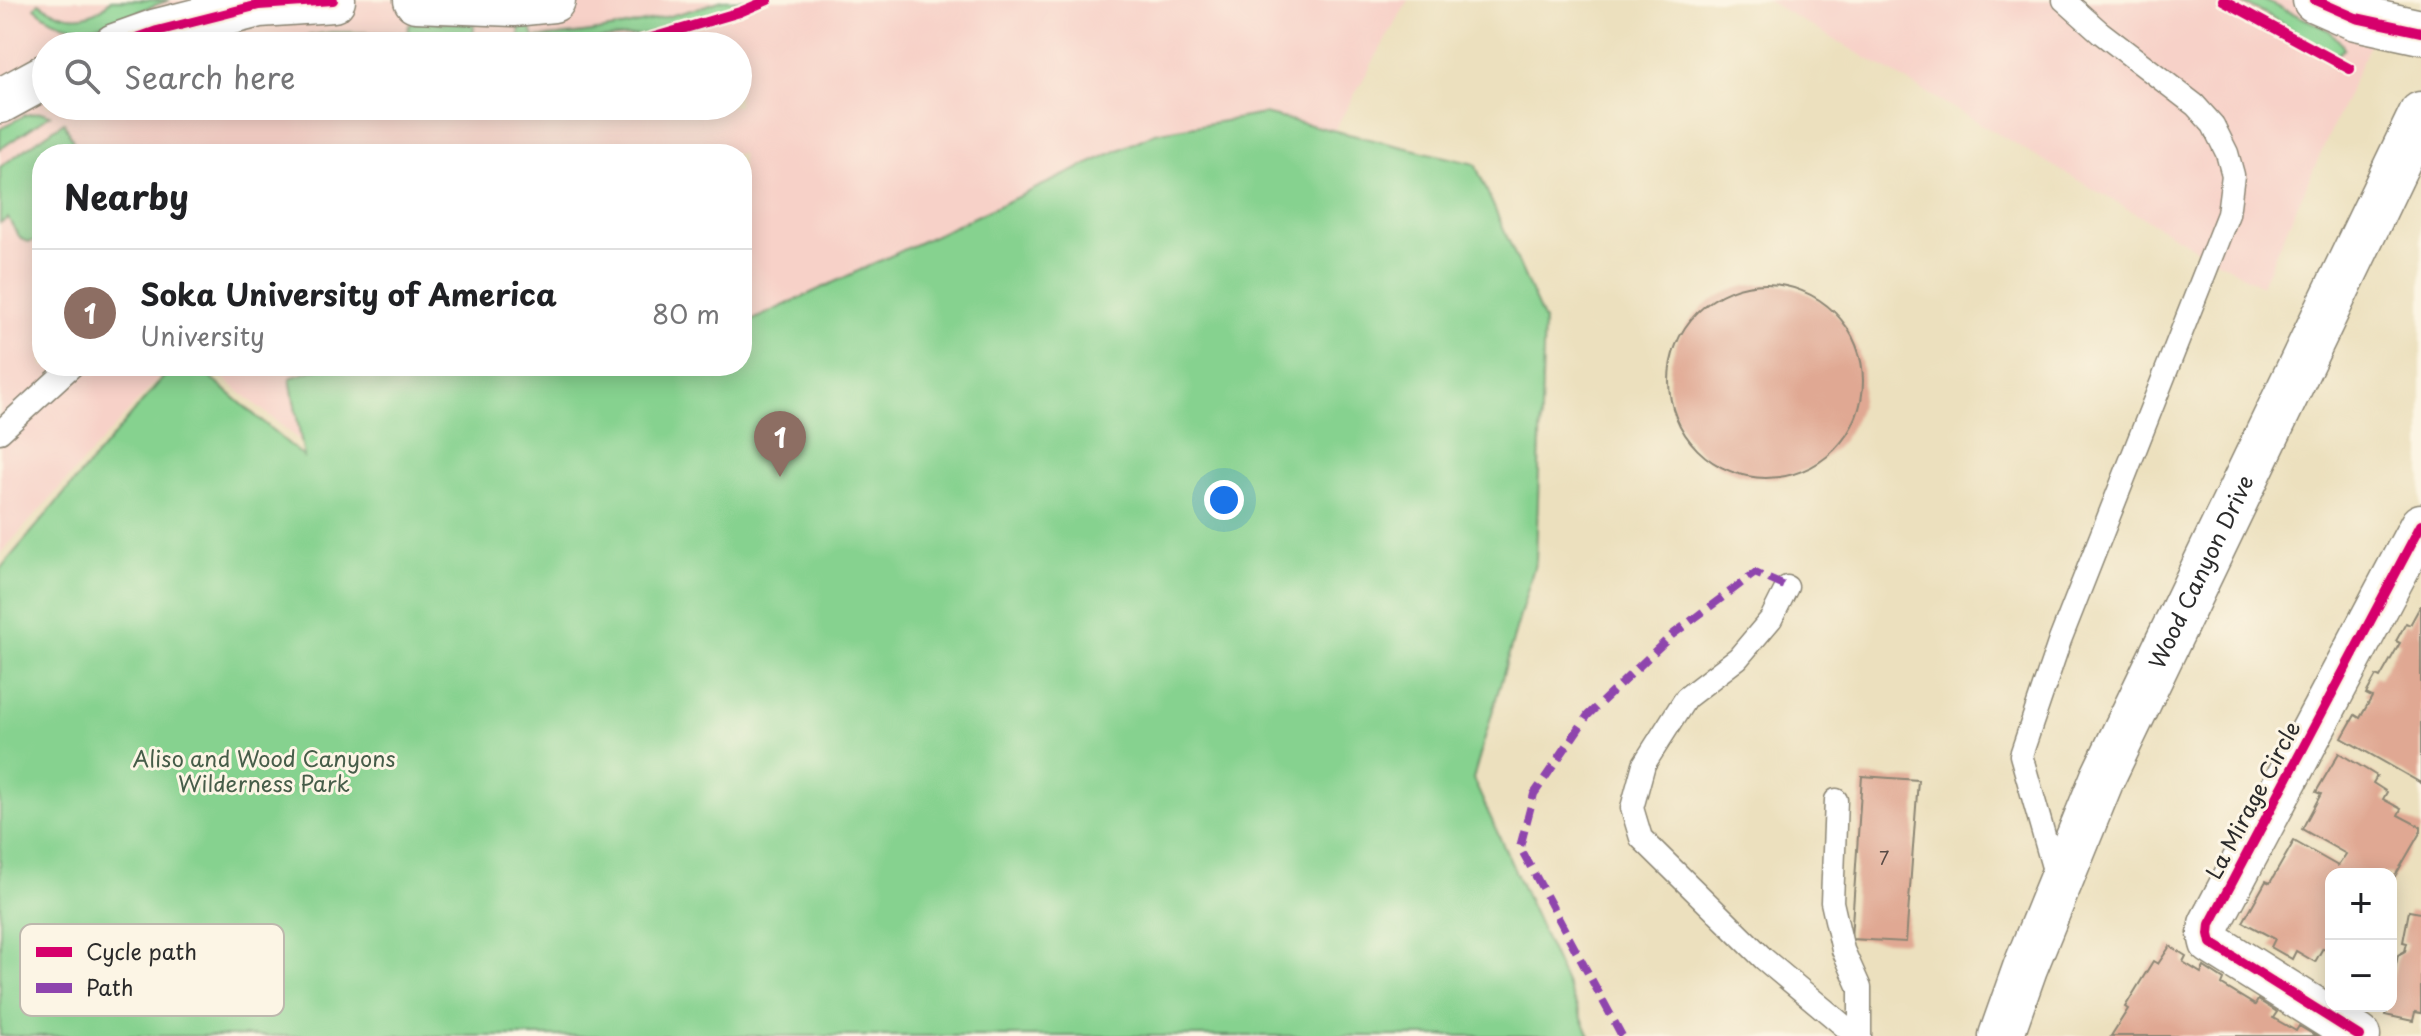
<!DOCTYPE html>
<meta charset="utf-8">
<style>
:root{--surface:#fff;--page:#f6f6f6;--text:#202124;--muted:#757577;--line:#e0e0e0;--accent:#0b8043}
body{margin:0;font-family:"Playpen Sans",sans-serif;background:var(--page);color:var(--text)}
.controls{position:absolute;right:24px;bottom:24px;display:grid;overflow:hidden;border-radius:16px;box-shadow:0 4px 20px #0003}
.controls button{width:72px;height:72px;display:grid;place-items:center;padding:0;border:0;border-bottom:2px solid var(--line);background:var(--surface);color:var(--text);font:40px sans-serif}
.you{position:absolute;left:1224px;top:500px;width:28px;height:28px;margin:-20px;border:6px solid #fff;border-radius:50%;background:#1a73e8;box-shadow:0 0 0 12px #1a73e833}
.badge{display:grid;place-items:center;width:52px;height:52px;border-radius:50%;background:var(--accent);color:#fff;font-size:26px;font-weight:700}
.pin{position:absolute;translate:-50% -66px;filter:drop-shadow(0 2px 4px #0008)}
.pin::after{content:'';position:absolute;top:42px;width:28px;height:24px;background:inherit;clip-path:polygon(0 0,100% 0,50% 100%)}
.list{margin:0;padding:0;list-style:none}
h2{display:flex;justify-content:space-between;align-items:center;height:104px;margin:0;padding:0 32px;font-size:34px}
h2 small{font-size:26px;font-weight:400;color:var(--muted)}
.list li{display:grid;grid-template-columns:52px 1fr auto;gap:24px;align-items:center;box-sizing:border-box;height:128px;padding:0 32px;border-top:2px solid var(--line)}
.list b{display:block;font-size:30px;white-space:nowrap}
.list p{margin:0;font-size:26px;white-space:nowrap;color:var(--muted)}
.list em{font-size:26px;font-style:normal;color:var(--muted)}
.icon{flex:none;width:44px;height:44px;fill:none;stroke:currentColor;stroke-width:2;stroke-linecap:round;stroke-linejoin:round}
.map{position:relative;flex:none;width:2421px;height:1036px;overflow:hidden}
.search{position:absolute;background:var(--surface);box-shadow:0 4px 20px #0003;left:32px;top:32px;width:720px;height:88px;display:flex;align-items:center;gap:20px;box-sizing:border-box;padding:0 28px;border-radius:44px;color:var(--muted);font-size:30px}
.panel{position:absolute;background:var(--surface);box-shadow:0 4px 20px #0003;left:32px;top:144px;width:720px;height:232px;border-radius:32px}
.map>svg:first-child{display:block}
.built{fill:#f7d1c8;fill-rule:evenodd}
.green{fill:#86d28f;stroke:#587e5d;stroke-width:2}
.building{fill:#e0a893}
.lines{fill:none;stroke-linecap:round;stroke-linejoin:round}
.lane-casing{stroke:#8c8674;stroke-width:25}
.street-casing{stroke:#8c8674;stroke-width:45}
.secondary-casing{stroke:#8c8674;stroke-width:47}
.lane{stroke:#fff;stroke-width:22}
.street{stroke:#fff;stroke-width:42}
.secondary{stroke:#fff;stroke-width:44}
.quiet{stroke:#8e44ad;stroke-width:8;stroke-dasharray:16 8;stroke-linecap:butt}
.cycleway-casing{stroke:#fcf5e5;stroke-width:15}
.cycleway{stroke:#d6006c;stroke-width:10}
.labels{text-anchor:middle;stroke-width:6;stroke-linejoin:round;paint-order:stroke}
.number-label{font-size:18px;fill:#584a45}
.street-label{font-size:22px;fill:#2b2b2b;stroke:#fcf5e5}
.park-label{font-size:22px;fill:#465d49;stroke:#fcf5e5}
.key{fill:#fcf5e5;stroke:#bdb8ad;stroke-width:2}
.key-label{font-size:22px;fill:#2b2b2b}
</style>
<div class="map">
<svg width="2421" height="1036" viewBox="0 0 2421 1036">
<rect width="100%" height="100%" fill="#fcf5e5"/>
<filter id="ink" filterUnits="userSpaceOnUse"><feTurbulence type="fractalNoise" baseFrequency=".0125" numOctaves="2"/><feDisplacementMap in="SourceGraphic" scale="16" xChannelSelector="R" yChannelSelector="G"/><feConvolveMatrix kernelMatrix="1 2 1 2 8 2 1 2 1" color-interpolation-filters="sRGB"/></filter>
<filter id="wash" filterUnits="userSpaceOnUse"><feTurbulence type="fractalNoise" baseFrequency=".006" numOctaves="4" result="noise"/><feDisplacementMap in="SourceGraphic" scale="32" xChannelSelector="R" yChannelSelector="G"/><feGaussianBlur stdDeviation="1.8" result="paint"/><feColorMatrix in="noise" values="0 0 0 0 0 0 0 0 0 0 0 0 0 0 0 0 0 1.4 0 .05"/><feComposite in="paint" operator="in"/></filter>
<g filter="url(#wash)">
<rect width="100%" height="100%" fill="#ece0be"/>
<path class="built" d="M0,0h1408l-227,401 -435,402 -538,-437h534v-212h-700v212h128l-170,188zM46,46h692v60h-692z
M1766,0h624l-129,286z"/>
<path class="green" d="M111,0h59c-49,15 -89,48 -135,8l4,-5c24,17 51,20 72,-3z
M723,0h25l-41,17 -65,18 -121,11 -2,-18h12l3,10c65,-4 127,-17 189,-38z
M2236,0h27l47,21 20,10 11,12 3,6 -9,7 -5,-2 -64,-40z
M417,21l57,3 -1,18 -64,-4 -50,-1 -26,1 -52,8h-41l92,-14 76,1 1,-8z
M41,112l9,3 -50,34v-20l25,-14z
M1264,114l211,50 69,157 -8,239 -63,219 117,257h-1590v-467l173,-203h24l107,91 -14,-79 36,-12h416v-41l413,-192z
M64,122l15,32h-37v83c-20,13 -24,-3 -34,-19l-8,5v-56z"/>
<g id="blocks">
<path class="building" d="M1669 381a97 97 0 1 1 194 0a97 97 0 1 1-194 0Z
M2421,605v178l-79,-45 13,-23 5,3 12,-21 -6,-3 10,-18 4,2 20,-35 -4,-2 10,-18 4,2z
M2339,753l38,23 -4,7 14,9 -4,7 18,10 -3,6 23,12v4l-30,52v-9h-60v79l-8,-5 -8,14 -19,-11 -4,8 -21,-12 4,-8 -32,-17 23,-41 4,2 24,-42 44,25 8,-12 -44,-25 19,-35 -5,-2z
M1862,776l56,4 -12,162 -55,-3z
M2409,911l12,2v100l-6,-1 -2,9 -28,-6 2,-9h4v-19l7,-32 7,-4 2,-8 -4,-1z
M2170,946l16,10 -3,6 18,11 3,-6 20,13 -2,5 33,20 3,-5 19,12 -4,6 23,13 3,-5 17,10h-205l17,-27 -3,-2 28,-46 5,3z"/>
</g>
</g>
<g filter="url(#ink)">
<use href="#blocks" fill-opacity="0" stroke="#8c8674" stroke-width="2"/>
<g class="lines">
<g class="lane-casing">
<path id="lane" d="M0,432l72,-66
M1787,587l-16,32 -33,39 -52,40 -42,66 -12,44 9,30 123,121 92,77
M1836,800l-4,102 11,48 17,38v48
M2057,881l-36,-126 39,-115 168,-426 5,-39 -6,-22 -14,-28 -18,-20 -95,-73 -36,-32"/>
</g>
<g class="street-casing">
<path id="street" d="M2359,1036l-148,-93 -2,-9 1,-10 211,-399"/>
</g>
<g class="secondary-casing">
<g id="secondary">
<path d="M416,0l98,4 39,-4"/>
<path d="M2315,0l41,18 65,14"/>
<path d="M115,46l42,-15 102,-26 74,-5"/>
<path d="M0,101l46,-25"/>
<path id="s1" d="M2001,1036l24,-68 77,-189 319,-665"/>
</g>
</g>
<use href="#lane" class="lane"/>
<use href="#street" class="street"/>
<use href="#secondary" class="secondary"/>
<path class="quiet" d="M1622,1036l-102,-189 14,-53 54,-79 84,-80 83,-62 32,14"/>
<g class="cycleway-casing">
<path id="cycleway" d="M2223,0l127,69
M2315,0l41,18 65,14
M115,46l42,-15 102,-26 74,-5
M609,46l22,-2 109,-32 28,-12
M2359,1036l-148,-93 -2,-9 1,-10 211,-399"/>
</g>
<use href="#cycleway" class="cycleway"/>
</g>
</g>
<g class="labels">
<g class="number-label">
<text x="1884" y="865">7</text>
</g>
<g class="street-label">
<text dy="8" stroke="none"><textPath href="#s1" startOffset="506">Wood Canyon Drive</textPath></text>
<text transform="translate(2253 800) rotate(-62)" y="8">La Mirage Circle</text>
</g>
<g class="park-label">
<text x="264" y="767">Aliso and Wood Canyons<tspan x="264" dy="25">Wilderness Park</tspan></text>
</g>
</g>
<rect x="20" y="924" width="264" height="92" rx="12" class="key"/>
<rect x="36" y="947" width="36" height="10" fill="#d6006c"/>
<rect x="36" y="983" width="36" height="10" fill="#8e44ad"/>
<g class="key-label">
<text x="86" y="960">Cycle path</text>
<text x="86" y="996">Path</text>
</g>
</svg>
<div class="controls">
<button>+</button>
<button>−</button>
</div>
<div class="you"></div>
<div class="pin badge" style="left:780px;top:477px;background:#8d6e63">1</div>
<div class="search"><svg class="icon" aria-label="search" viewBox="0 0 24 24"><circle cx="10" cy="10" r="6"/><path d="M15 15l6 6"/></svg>Search here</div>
<section class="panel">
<h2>Nearby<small></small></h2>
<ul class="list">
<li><span class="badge" style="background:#8d6e63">1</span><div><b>Soka University of America</b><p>University</p></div><em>80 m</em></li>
</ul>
</section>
</div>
